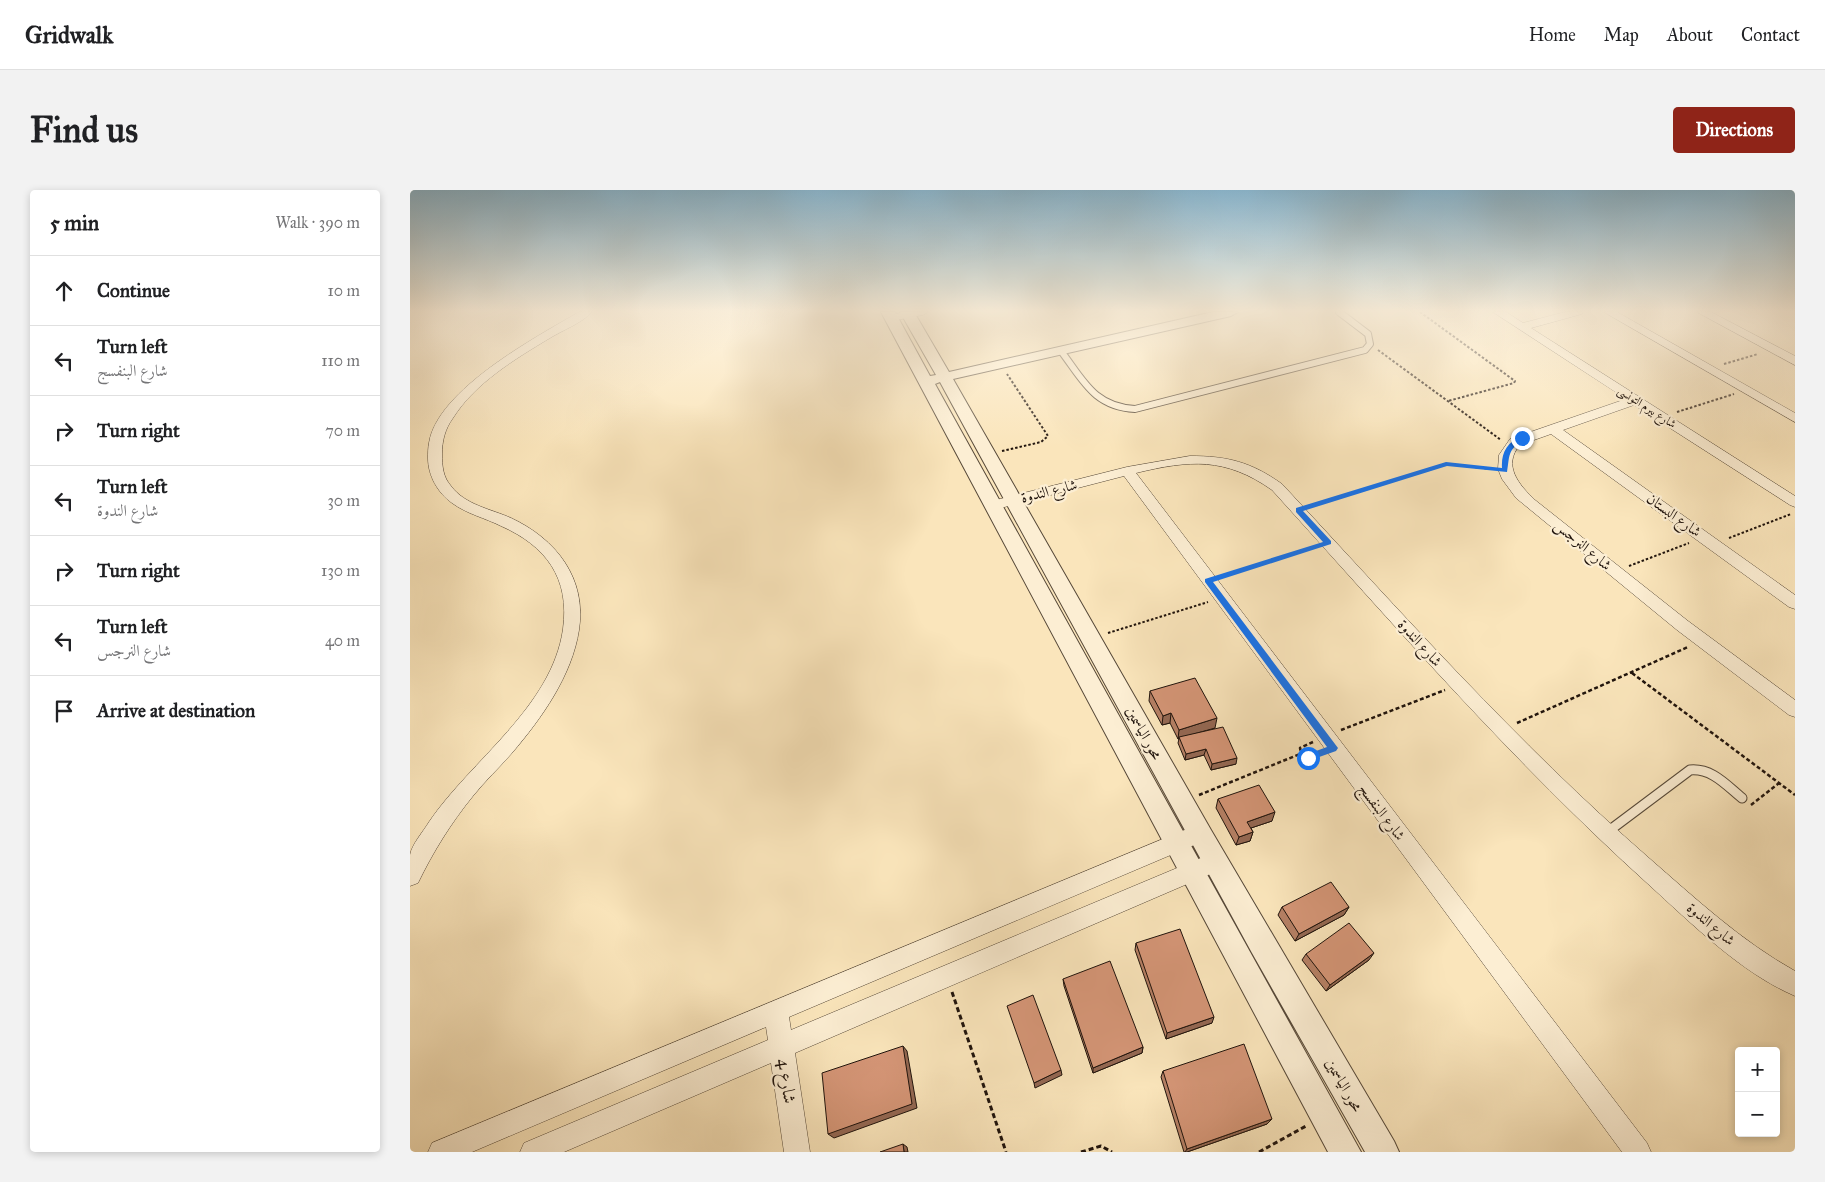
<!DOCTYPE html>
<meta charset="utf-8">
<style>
:root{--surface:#fff;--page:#f2f2f2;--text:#202124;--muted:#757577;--line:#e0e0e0;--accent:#8f2418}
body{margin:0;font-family:"IM FELL Great Primer",Amiri,serif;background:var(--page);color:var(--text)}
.controls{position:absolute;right:15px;bottom:15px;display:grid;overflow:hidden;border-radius:5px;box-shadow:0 2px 8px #0003}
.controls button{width:45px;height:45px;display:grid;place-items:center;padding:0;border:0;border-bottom:1px solid var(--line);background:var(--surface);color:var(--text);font:25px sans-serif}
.stop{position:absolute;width:15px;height:15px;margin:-11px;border:4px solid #1a73e8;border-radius:50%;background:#fff}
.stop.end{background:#1a73e8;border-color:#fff;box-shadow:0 1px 5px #0008}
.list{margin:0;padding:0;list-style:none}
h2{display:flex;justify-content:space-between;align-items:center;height:65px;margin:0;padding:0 20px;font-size:21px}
h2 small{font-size:16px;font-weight:400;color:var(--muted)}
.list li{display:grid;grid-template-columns:32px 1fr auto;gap:15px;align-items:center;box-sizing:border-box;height:70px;padding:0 20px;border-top:1px solid var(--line)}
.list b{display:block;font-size:19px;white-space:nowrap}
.list p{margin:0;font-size:16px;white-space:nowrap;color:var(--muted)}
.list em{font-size:16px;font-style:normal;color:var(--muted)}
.icon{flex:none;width:28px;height:28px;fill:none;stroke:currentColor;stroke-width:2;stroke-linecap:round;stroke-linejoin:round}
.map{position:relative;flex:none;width:1385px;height:962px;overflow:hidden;border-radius:5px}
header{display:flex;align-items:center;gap:30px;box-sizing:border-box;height:70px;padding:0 25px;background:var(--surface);border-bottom:1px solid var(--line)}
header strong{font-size:24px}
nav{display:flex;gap:28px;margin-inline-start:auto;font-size:18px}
.intro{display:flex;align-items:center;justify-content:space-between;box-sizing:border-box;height:120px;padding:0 30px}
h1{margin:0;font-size:35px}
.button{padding:12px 22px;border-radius:5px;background:var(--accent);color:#fff;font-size:18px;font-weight:700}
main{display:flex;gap:30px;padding:0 30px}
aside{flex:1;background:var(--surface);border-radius:5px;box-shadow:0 2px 8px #0003}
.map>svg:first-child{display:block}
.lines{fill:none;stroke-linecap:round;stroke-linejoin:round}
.service-far1-casing{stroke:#564838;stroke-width:8}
.service-casing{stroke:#564838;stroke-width:11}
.minor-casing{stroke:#564838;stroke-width:1}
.tertiary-casing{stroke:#564838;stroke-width:2}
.path-far2{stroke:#1f130c;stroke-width:2;stroke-dasharray:2.5 2;stroke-linecap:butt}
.path-far1{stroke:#1f130c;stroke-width:2.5;stroke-dasharray:4 2.5;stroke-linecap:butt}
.path{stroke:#1f130c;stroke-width:3;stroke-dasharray:5 3;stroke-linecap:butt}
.service-far1{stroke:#fceed3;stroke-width:6}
.service{stroke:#fceed3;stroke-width:9}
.minor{fill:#fceed3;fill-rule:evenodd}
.tertiary{fill:#fceed3;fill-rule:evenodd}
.wall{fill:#b68065;stroke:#1f130c}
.shaded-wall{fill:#946853;stroke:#1f130c}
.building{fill:#d49576;stroke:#1f130c}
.route{fill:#1a73e8}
.labels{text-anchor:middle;stroke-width:4.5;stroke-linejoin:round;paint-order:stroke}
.far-street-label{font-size:12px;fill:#1f130c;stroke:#fceed3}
.street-label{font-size:15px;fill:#1f130c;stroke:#fceed3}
.near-street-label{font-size:18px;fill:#1f130c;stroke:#fceed3}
</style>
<header>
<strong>Gridwalk</strong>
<nav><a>Home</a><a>Map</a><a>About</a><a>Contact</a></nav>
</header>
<div class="intro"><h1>Find us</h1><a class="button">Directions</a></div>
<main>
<aside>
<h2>5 min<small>Walk · 390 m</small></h2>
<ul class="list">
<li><svg class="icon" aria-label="ahead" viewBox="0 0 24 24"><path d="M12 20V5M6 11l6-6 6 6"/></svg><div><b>Continue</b></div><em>10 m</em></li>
<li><svg class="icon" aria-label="left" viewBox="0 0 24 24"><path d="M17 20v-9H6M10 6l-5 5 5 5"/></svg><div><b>Turn left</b><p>شارع البنفسج</p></div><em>110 m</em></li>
<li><svg class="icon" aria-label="right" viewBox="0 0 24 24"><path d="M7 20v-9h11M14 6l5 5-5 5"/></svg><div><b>Turn right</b></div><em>70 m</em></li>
<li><svg class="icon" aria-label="left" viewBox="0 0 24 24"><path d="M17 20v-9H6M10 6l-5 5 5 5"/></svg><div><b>Turn left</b><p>شارع الندوة</p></div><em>30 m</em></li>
<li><svg class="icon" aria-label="right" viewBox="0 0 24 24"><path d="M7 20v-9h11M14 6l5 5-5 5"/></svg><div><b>Turn right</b></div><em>130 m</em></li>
<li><svg class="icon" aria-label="left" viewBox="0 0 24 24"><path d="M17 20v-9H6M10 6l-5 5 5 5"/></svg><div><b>Turn left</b><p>شارع النرجس</p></div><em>40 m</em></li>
<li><svg class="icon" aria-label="arrive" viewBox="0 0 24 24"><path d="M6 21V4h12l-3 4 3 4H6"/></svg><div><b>Arrive at destination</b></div></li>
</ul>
</aside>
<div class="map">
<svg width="1385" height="962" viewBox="0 0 1385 962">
<rect width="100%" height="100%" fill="#fae5bb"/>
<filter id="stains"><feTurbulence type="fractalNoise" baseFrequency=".004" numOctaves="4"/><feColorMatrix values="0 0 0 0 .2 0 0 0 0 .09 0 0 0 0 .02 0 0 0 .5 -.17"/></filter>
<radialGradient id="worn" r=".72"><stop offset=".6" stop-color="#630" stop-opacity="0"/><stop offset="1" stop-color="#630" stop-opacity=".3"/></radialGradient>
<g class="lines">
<g class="service-far1-casing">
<path id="service-far1" d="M651,161c22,29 33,56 74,58l230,-59 5,-6 -2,-10 -29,-22"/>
</g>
<g class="service-casing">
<path id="service" d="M1196,643l84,-63c22,-2 36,15 52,28"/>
</g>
<g class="minor-casing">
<path id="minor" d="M169,122h13c-10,11 -29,18 -42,26 -35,21 -75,45 -97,80 -8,11 -11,23 -11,36 0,12 1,23 9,32 14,19 40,23 60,32 45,21 76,60 68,112 -7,46 -38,89 -67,123 -13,15 -27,28 -39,43 -22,27 -40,56 -55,87l-8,3c0,-10 0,-21 0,-31 2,-11 13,-23 19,-33 42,-62 123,-115 134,-193 7,-51 -17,-83 -62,-103 -16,-8 -34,-12 -49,-23 -14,-10 -24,-27 -24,-45 0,-5 0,-10 1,-15 8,-53 107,-106 150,-131z
M494,122h24l-5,3 -32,6 -6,-3 2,-2z
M1083,122h13l17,11 42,-11h18l-1,2 -51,14 264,168v11l-5,-2 -156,-100 -71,25 232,165v14l-6,-2 -238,-173 -31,11c-18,20 -1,40 15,55l153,121 107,79v17l-6,-2 -112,-85 -161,-132 -14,-19 -4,-10 1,-14 11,-16 116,-40z
M1194,122h13l178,101v9z
M1287,122h14l84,44v9z
M780,266c38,0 61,6 92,28 119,128 235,259 367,374 46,40 92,83 146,113v25c-54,-23 -104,-73 -147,-112 -135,-122 -254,-259 -376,-394 -47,-33 -82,-30 -136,-17l511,670 4,9h-29l-498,-676 -131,34 -5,-2 -2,-3 2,-3 139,-35z
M789,634l7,2 3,7 -3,7 -417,177 2,13 417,-175 7,-3 7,3 3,7 -3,7 -427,184 15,99h-26l-13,-89 -207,89h-44l4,-9 244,-103 -2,-13 -294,125h-44l4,-9z"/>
</g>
<g class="tertiary-casing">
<path id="tertiary" d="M471,122h14l35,64 6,-1 -36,-63h14l35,60 264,-60h25l-7,4 -278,63 258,451 183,311 5,11h-34l-113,-199 -293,-536 -19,-35 -5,2 426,768h-33z"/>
</g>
<path class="path-far2" d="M1010,122l95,69 -1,2 -66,18
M968,160l123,90
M1314,174l34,-10
M1267,222l57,-18
M592,261l39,-9 7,-6 -41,-62
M901,316l135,-42 46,5
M1319,348l62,-24
M1219,376l60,-23
M812,386l93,-29
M698,443l100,-31"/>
<path class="path-far1" d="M1222,483l163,122
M1107,533l171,-76
M931,540l104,-40
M903,552l-13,6 1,6 5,4 14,-5
M789,605l101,-41
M1341,615l28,-22"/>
<path class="path" d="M542,802l54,160
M671,962l20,-6 11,6
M849,962l47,-26"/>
<use href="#service-far1" class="service-far1"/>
<use href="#service" class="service"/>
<use href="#minor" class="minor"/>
<use href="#tertiary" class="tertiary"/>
</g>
<path class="wall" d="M740,501l65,37 -11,3 32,33 -25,6 -7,-15 -19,5 -7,-17 1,-4h-1l-8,-16 -8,2 -13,-24z
M808,609l54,22 -21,7 2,4 -3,9 -14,4 -20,-37z
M872,717h67l-5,8 -49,26 -17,-26z
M726,753l76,80 -46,16 -31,-89z
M896,764l63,6 -43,31 -24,-31z
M653,789l80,68 -1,6 -49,20 -29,-87z
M753,881l109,48 -5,5 -80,28h-3l-23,-75z"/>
<path class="shaded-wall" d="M761,523l-1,10 -8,2 1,-9z
M807,528l-2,10 -35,10 -1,-1v2h-1l1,-9z
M796,559l-2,6 -19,5 1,-6z
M827,568l-1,6 -25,6 1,-6z
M865,622l-3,9 -27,9 2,-8z
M843,642l-3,9 -14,4 3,-8z
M939,717l-5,8 -49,26 4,-7z
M964,763l-5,7 -43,31 4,-6z
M804,827l-2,6 -46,16 1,-6z
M493,856l4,5 10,57 -83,30 -6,-4z
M733,857l-1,6 -49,20v-5z
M651,880l1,5 -27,13 -1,-5z
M862,929l-5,5 -80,28h-2l2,-3z
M493,954l4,3 1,5h-4z"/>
<path class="building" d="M785,488l22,40 -38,12 -8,-17 -8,3 -13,-25z
M813,537l14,31 -25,6 -6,-15 -20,5 -7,-17z
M849,595l16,27 -28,10 6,10 -14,5 -21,-38z
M921,692l18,25 -50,27 -17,-27z
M939,733l25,30 -44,32 -24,-31z
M770,739l34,88 -47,16 -31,-90z
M700,771l33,86 -50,21 -30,-89z
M623,805l28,75 -27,13 -27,-77z
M834,854l28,75 -85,30 -24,-78z
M493,856l9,58 -84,30 -6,-61z
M493,954l1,8h-24z"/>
<linearGradient id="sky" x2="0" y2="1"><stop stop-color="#8ab8d2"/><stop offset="0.47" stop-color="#fdf3e0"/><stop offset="1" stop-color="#fdf3e0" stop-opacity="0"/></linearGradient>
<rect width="1385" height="257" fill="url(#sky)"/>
<path class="route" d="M1112,246l2,4c-17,10 -14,15 -17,32l-60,-6 -144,45 28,30v3l-118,38 125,166 -2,3 -28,10 -3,-1v-5l22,-8 -122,-165v-3l118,-37 -27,-30v-4l150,-46 56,6c-1,-15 5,-26 20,-32z"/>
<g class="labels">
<g class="far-street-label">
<text transform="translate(1237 217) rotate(33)" y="4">شارع بيرم التونسى</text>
</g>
<g class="street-label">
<text transform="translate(639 301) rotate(-14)" y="5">شارع الندوة</text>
<text transform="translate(1264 325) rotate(36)" y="5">شارع البستان</text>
<text transform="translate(1173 355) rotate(40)" y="5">شارع النرجس</text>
<text transform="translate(1010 453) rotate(48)" y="5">شارع الندوة</text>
<text transform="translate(734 543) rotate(61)" y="5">محور الياسمين</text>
<text transform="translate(972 622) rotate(53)" y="5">شارع البنفسج</text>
<text transform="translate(1301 734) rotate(40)" y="5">شارع الندوة</text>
<text transform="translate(934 895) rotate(60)" y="5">محور الياسمين</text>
</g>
<g class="near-street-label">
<text transform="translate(377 891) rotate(82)" y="6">شارع 4</text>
</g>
</g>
<rect width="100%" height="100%" filter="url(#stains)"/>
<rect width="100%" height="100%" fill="url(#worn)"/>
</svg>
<div class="controls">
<button>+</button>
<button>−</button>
</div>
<div class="stop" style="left:898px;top:568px"></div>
<div class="stop end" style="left:1112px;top:248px"></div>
</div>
</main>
